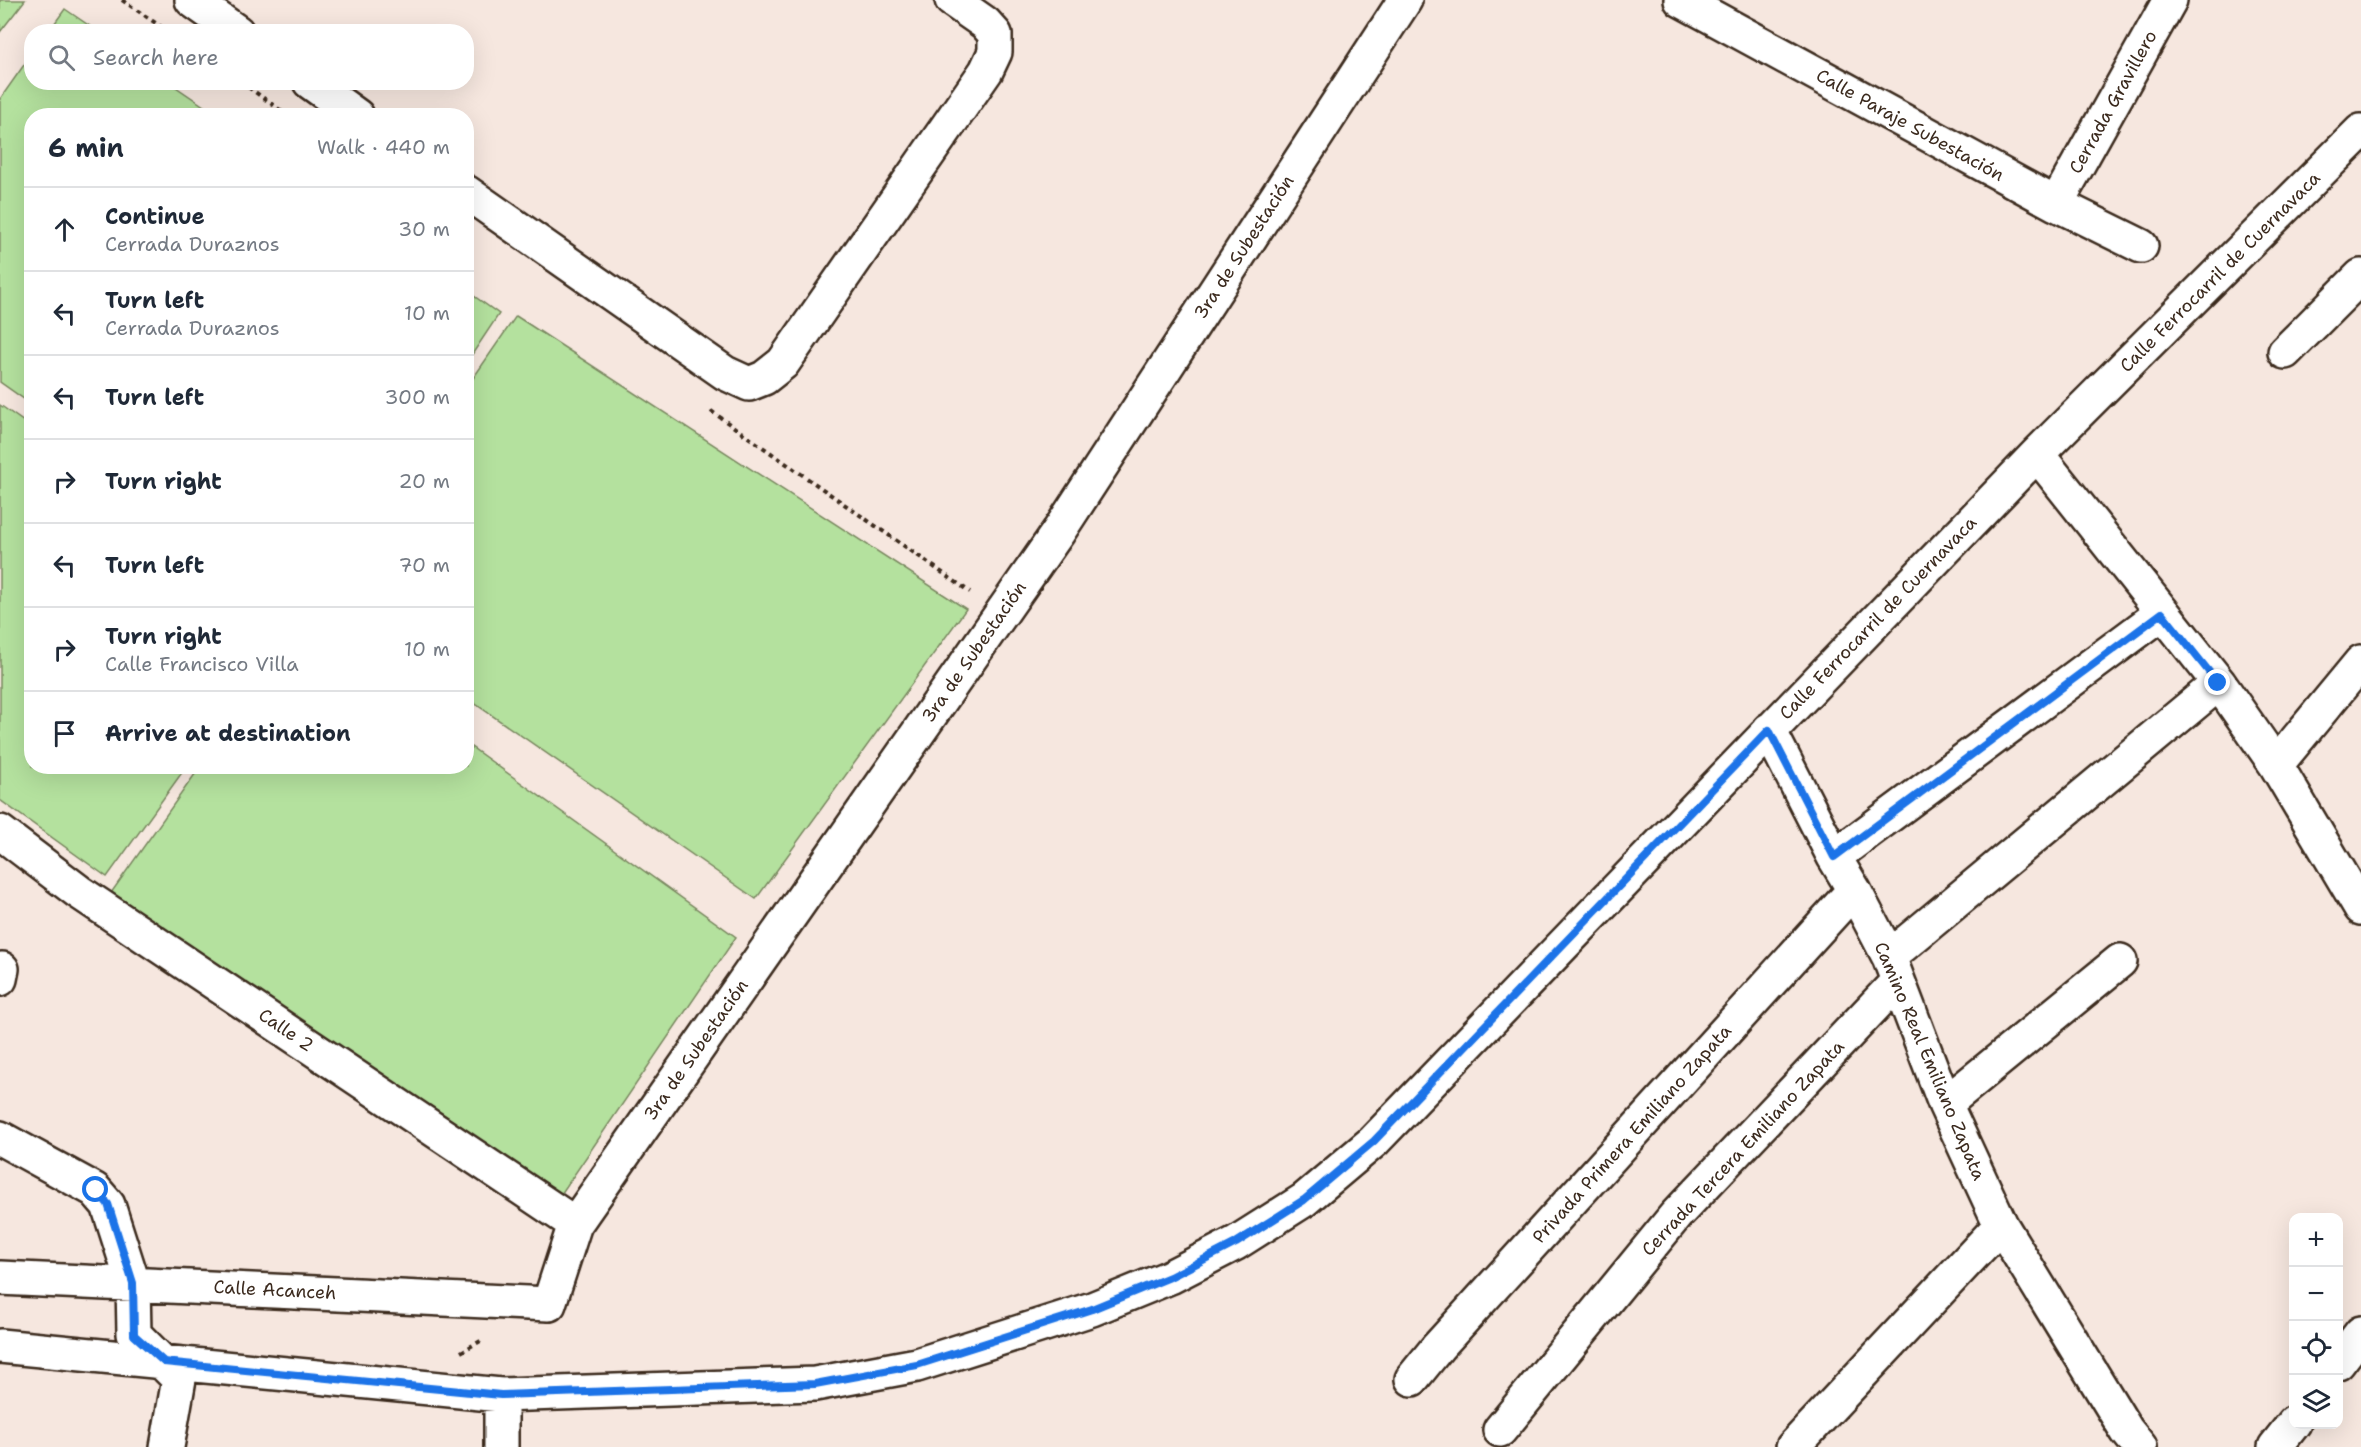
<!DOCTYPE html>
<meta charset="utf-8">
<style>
:root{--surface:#fff;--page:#f6f6f7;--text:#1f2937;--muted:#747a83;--line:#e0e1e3}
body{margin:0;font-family:"Shantell Sans",sans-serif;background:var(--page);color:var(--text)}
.controls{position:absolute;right:18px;bottom:18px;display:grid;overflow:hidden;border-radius:12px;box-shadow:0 6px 24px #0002}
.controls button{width:54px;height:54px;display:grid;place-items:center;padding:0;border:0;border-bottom:2px solid var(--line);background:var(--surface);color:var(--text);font:30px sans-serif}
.stop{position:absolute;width:18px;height:18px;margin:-14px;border:4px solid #1a73e8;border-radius:50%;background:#fff}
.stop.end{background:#1a73e8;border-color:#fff;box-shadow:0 2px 6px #0008}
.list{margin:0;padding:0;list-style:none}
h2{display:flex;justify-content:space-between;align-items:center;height:78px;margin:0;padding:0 24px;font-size:26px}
h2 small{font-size:20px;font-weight:400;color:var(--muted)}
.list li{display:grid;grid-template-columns:39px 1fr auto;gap:18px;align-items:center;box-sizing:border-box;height:84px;padding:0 24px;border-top:2px solid var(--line)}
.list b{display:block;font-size:22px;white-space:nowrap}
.list p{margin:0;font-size:20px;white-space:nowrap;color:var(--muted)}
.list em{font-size:20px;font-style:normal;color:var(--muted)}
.icon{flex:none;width:33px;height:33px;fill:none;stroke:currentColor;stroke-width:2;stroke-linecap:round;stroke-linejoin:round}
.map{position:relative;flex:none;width:2361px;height:1447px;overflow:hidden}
.search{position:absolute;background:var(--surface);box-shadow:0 6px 24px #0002;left:24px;top:24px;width:450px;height:66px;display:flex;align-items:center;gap:15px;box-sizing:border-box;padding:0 21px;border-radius:24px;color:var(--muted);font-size:22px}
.panel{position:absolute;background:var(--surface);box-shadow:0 6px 24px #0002;left:24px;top:108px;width:450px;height:666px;border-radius:24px}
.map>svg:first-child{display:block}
.green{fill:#b4e19e;stroke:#78865e;stroke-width:1.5}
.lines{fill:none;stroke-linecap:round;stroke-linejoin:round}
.minor-casing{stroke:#3b2a1e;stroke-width:38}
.path{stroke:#3b2a1e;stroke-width:4;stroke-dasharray:4.5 4.5;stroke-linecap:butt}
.minor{stroke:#fff;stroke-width:33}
.route{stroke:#1a73e8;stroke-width:8}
.labels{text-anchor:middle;stroke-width:6;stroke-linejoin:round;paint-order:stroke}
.street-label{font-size:18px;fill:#3b2a1e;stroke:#fff}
</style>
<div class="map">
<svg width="2361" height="1447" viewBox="0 0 2361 1447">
<rect width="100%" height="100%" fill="#f6e7df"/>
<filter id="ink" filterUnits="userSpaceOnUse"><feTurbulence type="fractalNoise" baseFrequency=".0167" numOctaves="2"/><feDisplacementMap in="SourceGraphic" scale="12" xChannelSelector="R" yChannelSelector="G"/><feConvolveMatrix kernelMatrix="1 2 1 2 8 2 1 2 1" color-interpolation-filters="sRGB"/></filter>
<g filter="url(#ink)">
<path class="green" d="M0,0h25l-25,32z
M65,9l32,22h-48z
M31,55l1,27 138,1 47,32 -185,1 -1,288 -31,-22v-283z
M467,291l32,23 -32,48z
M516,316l450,293 -210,290 -289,-201v-311z
M0,405l31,22 1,339 154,1 -79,110 -107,-77z
M467,744l269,193 -181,266 -449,-303 94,-133 266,-1z"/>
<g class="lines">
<g class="minor-casing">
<path id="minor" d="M192,0l45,32
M1681,0l375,204 85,42
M310,82l47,34
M466,192l259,181 24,11 15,-6 19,-15 203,-292 9,-19v-18l-10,-11 -33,-23
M2056,204l114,-204
M2285,352l76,-76
M2037,454l182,229 57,82 85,143
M1769,730l65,127 20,33 35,67 56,147 56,121 126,206 13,16
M2276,765l85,-103
M0,832l79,60 496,332
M1834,857l328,-244
M1889,957l330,-274
M0,979l2,-10
M1945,1104l175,-143
M0,1138l95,52 13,15 25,78 1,51 45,45 -12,68
M0,1278l549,26 26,-80 484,-693 346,-531
M0,1346l501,49 314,-11 102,-19 175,-56 78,-32 66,-34 68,-43 70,-59 663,-687 324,-323
M2338,1363l23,-30
M1412,1379l26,-32 416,-457
M1500,1430l176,-215 222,-234
M501,1447v-52
M1793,1447l208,-222
M2275,1447l19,-24"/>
</g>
<path class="path" d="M122,0l44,30
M241,82l46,33
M711,411l259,181
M461,1352l23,-13"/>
<use href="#minor" class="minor"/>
</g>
</g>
<g class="lines" filter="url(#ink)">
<path class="route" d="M96,1190l12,14 25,79 1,52 30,27 337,33 314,-11 102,-19 175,-56 78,-32 66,-34 68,-43 70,-59 395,-411 65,127 328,-244 56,70"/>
</g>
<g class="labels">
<g class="street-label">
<text transform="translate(2113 102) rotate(-61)" y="6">Cerrada Gravillero</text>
<text transform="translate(1910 125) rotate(29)" y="6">Calle Paraje Subestación</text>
<text transform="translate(1244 247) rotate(-57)" y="6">3ra de Subestación</text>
<text transform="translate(2220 272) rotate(-45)" y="6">Calle Ferrocarril de Cuernavaca</text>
<text transform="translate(1878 618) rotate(-46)" y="6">Calle Ferrocarril de Cuernavaca</text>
<text transform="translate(974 652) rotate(-55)" y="6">3ra de Subestación</text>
<text transform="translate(286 1030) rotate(34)" y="6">Calle 2</text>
<text transform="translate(696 1050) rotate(-55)" y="6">3ra de Subestación</text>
<text transform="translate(1930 1061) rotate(67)" y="6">Camino Real Emiliano Zapata</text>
<text transform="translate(1632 1134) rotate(-48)" y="6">Privada Primera Emiliano Zapata</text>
<text transform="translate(1743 1148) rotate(-47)" y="6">Cerrada Tercera Emiliano Zapata</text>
<text transform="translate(275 1290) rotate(3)" y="6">Calle Acanceh</text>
</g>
</g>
</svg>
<div class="controls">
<button>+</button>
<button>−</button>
<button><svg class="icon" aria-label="locate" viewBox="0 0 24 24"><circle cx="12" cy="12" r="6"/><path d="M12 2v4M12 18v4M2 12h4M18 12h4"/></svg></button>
<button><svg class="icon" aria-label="layers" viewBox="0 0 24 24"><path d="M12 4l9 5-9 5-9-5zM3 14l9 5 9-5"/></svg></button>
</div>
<div class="stop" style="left:96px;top:1190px"></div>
<div class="stop end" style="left:2218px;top:683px"></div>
<div class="search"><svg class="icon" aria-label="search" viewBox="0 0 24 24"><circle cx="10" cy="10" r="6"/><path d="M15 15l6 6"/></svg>Search here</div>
<section class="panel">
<h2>6 min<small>Walk · 440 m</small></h2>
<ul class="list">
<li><svg class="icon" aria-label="ahead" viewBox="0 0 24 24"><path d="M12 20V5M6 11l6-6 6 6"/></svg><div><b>Continue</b><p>Cerrada Duraznos</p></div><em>30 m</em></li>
<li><svg class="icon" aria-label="left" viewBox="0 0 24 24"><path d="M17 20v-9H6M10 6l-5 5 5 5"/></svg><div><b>Turn left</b><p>Cerrada Duraznos</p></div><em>10 m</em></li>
<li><svg class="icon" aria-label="left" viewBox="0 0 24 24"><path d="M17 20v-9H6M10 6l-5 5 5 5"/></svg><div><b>Turn left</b></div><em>300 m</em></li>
<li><svg class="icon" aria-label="right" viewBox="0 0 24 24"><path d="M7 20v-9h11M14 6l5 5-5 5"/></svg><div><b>Turn right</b></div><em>20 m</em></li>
<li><svg class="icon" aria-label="left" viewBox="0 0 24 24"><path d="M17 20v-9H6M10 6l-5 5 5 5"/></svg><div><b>Turn left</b></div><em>70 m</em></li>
<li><svg class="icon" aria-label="right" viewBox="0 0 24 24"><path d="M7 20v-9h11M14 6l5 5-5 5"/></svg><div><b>Turn right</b><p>Calle Francisco Villa</p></div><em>10 m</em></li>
<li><svg class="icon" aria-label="arrive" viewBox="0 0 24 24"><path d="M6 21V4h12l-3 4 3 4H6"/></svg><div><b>Arrive at destination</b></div></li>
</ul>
</section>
</div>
